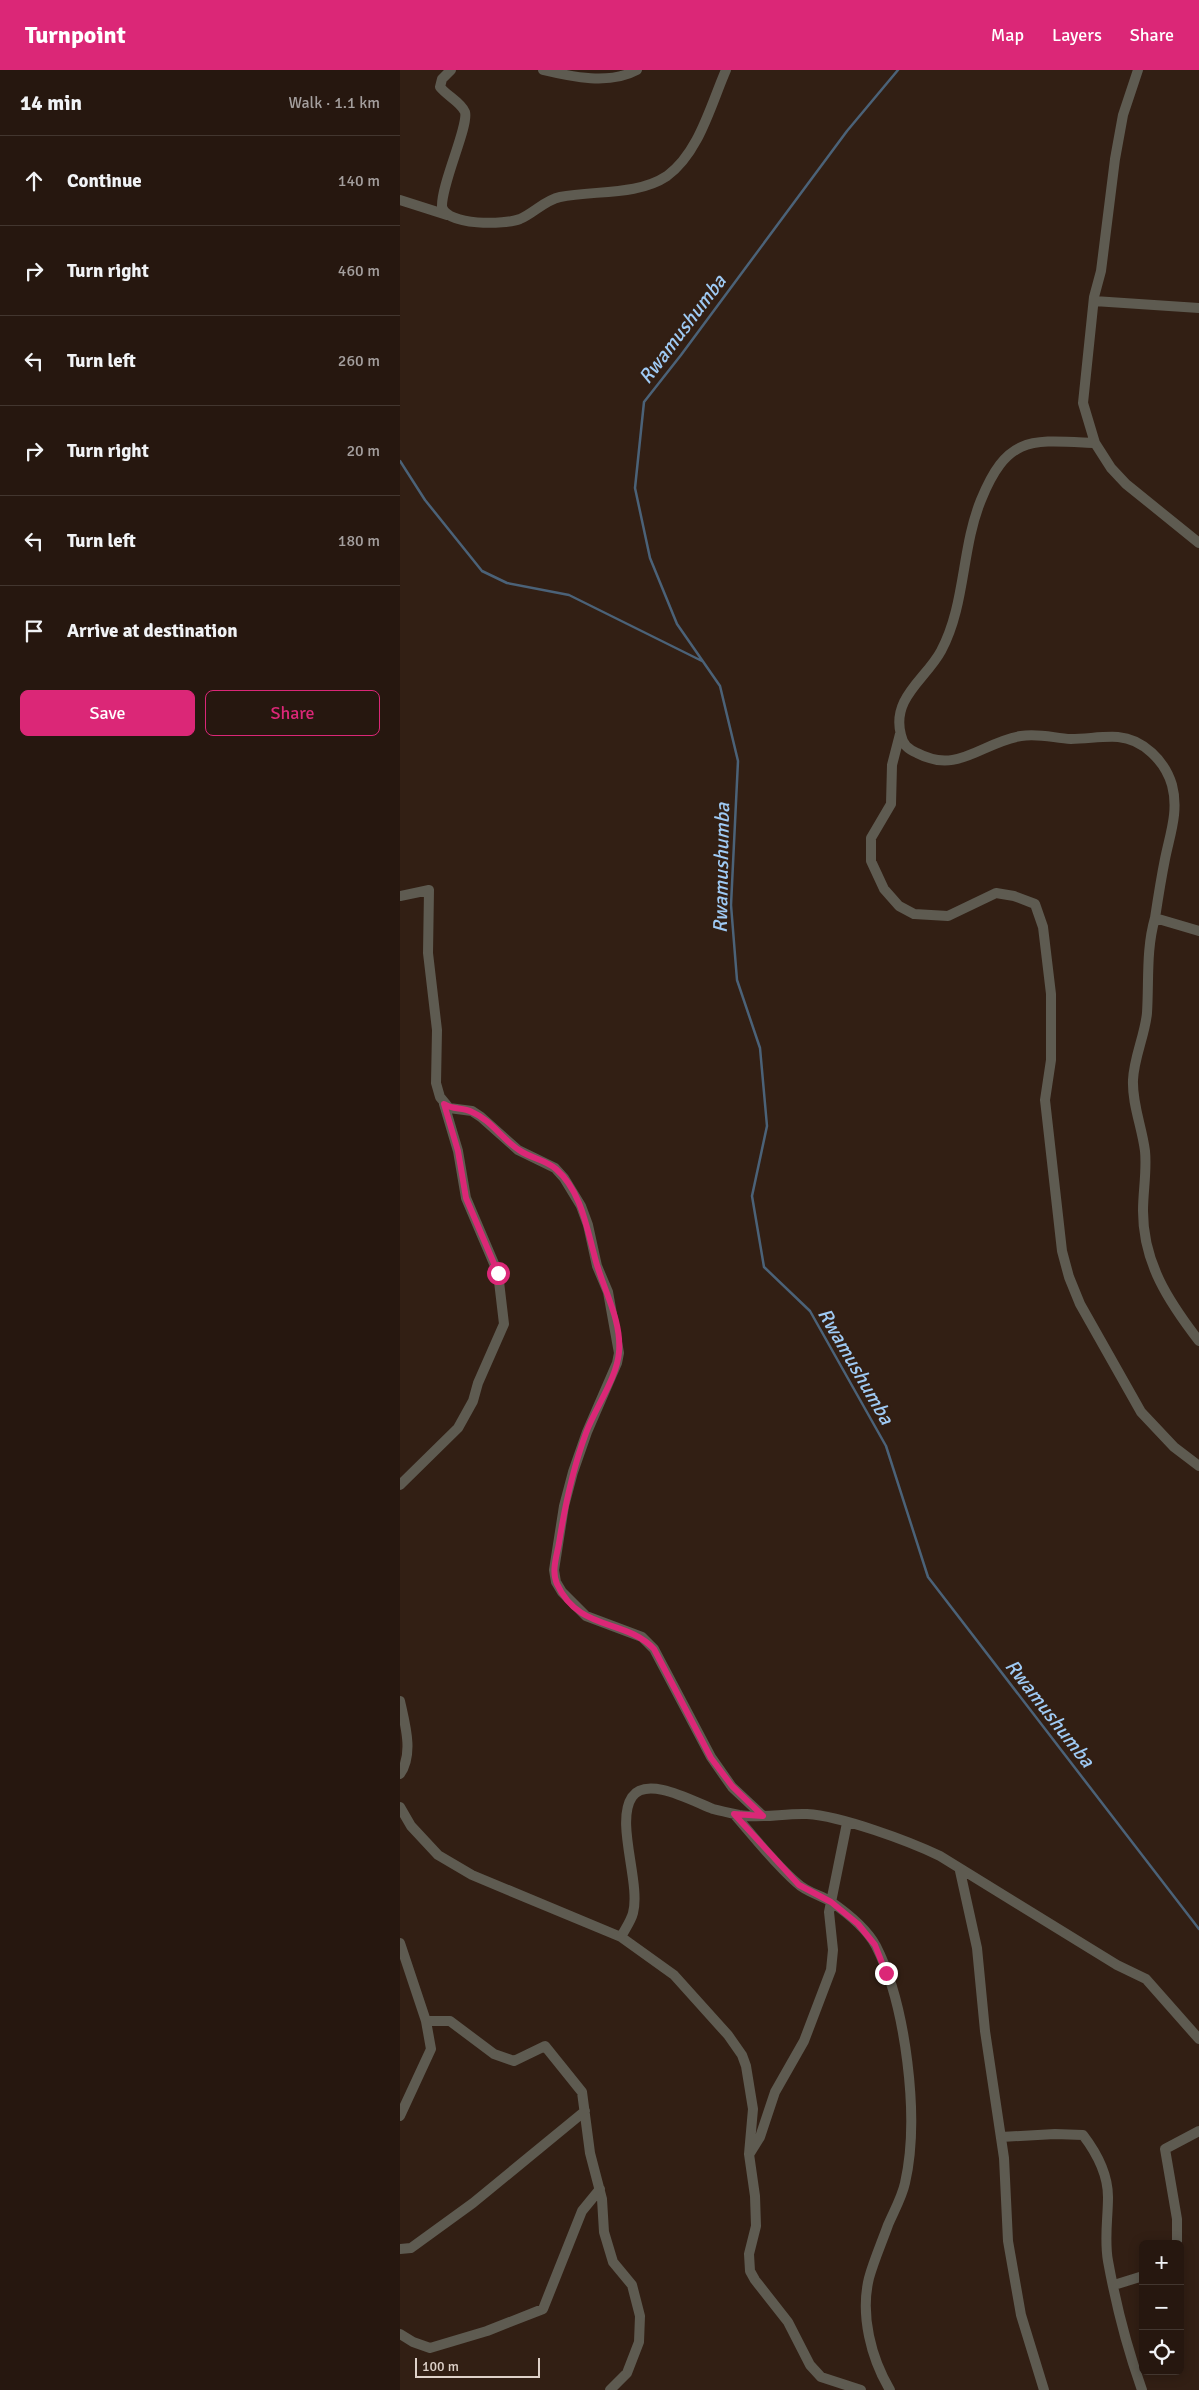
<!DOCTYPE html>
<meta charset="utf-8">
<style>
:root{--surface:#26170f;--page:#32241d;--text:#f1f3f6;--muted:#a49f9e;--line:#42362f;--accent:#db2777}
body{margin:0;font-family:Signika,sans-serif;background:var(--page);color:var(--text)}
.controls{position:absolute;right:15px;bottom:15px;display:grid;overflow:hidden;border-radius:8px;box-shadow:0 2px 12px #0003}
.controls button{width:45px;height:45px;display:grid;place-items:center;padding:0;border:0;border-bottom:1px solid var(--line);background:var(--surface);color:var(--text);font:25px sans-serif}
.scale{position:absolute;left:15px;bottom:12px;width:125px;box-sizing:border-box;padding-left:5px;border:2px solid #ded1c9;border-top:0;font-size:14px;line-height:18px;white-space:nowrap;color:#ded1c9;-webkit-text-stroke:4px #321f14;paint-order:stroke}
.stop{position:absolute;width:15px;height:15px;margin:-11px;border:4px solid #db2777;border-radius:50%;background:#fff}
.stop.end{background:#db2777;border-color:#fff;box-shadow:0 1px 5px #0008}
.list{margin:0;padding:0;list-style:none}
h2{display:flex;justify-content:space-between;align-items:center;height:65px;margin:0;padding:0 20px;font-size:21px}
h2 small{font-size:16px;font-weight:400;color:var(--muted)}
.list li{display:grid;grid-template-columns:32px 1fr auto;gap:15px;align-items:center;box-sizing:border-box;height:90px;padding:0 20px;border-top:1px solid var(--line)}
.list b{display:block;font-size:19px;white-space:nowrap}
.list em{font-size:16px;font-style:normal;color:var(--muted)}
.actions{display:flex;gap:10px;padding:15px 20px}
.actions a{flex:1;padding:11px 0;border:1px solid var(--accent);border-radius:8px;text-align:center;font-size:18px;color:var(--accent)}
.actions .main{background:var(--accent);color:#fff}
.icon{flex:none;width:28px;height:28px;fill:none;stroke:currentColor;stroke-width:2;stroke-linecap:round;stroke-linejoin:round}
.map{position:relative;flex:none;width:799px;height:2320px;overflow:hidden}
header{display:flex;align-items:center;gap:30px;box-sizing:border-box;height:70px;padding:0 25px;background:var(--accent);color:#fff}
header strong{font-size:24px}
nav{display:flex;gap:28px;margin-inline-start:auto;font-size:18px}
main{display:flex}
aside{flex:1;background:var(--surface)}
.map>svg:first-child{display:block}
.lines{fill:none;stroke-linecap:round;stroke-linejoin:round}
.stream{stroke:#4b6278;stroke-width:2.5}
.minor{stroke:#5e5b51;stroke-width:10}
.route{stroke:#db2777;stroke-width:6}
.labels{text-anchor:middle;stroke-width:4;stroke-linejoin:round;paint-order:stroke}
.water-label{font-size:20px;font-style:italic;fill:#9fcaf4;stroke:#321f14}
</style>
<header>
<strong>Turnpoint</strong>
<nav><a>Map</a><a>Layers</a><a>Share</a></nav>
</header>
<main>
<aside>
<h2>14 min<small>Walk · 1.1 km</small></h2>
<ul class="list">
<li><svg class="icon" aria-label="ahead" viewBox="0 0 24 24"><path d="M12 20V5M6 11l6-6 6 6"/></svg><div><b>Continue</b></div><em>140 m</em></li>
<li><svg class="icon" aria-label="right" viewBox="0 0 24 24"><path d="M7 20v-9h11M14 6l5 5-5 5"/></svg><div><b>Turn right</b></div><em>460 m</em></li>
<li><svg class="icon" aria-label="left" viewBox="0 0 24 24"><path d="M17 20v-9H6M10 6l-5 5 5 5"/></svg><div><b>Turn left</b></div><em>260 m</em></li>
<li><svg class="icon" aria-label="right" viewBox="0 0 24 24"><path d="M7 20v-9h11M14 6l5 5-5 5"/></svg><div><b>Turn right</b></div><em>20 m</em></li>
<li><svg class="icon" aria-label="left" viewBox="0 0 24 24"><path d="M17 20v-9H6M10 6l-5 5 5 5"/></svg><div><b>Turn left</b></div><em>180 m</em></li>
<li><svg class="icon" aria-label="arrive" viewBox="0 0 24 24"><path d="M6 21V4h12l-3 4 3 4H6"/></svg><div><b>Arrive at destination</b></div></li>
</ul>
<div class="actions"><a class="main">Save</a><a>Share</a></div>
</aside>
<div class="map">
<svg width="799" height="2320" viewBox="0 0 799 2320">
<rect width="100%" height="100%" fill="#321f14"/>
<g class="lines">
<path class="stream" d="M498,0l-51,61 -166,224 -37,47 -9,86 15,70 27,66 43,62 18,75 -7,144 6,75 23,68 7,78 -15,70 12,71 46,44 76,135 42,131 271,352
M0,391l25,39 57,71 25,12 62,12 133,66"/>
<path class="minor" d="M51,0l-9,9 -2,8c7,9 21,15 25,25 4,14 -24,72 -23,95 6,19 62,18 78,12 14,-6 25,-19 40,-22 34,-7 77,-1 107,-21 32,-23 44,-72 59,-106
M143,0c29,7 67,15 94,0
M738,0l-15,45 -8,44 -14,112 -7,26 -11,106 12,40 16,25 15,16 73,59
M0,130l47,15
M694,231l105,7
M695,373c-63,-3 -87,-9 -114,57 -20,49 -15,104 -40,151 -15,28 -50,47 -40,84 2,10 7,14 16,18 41,22 65,-11 104,-17 17,-3 33,2 50,3 16,0 31,-3 47,-2 25,2 47,24 54,48 7,26 -2,49 -7,74 -4,20 -7,39 -10,59
M500,664l-8,31 -1,39 -20,34v23l13,28 15,17 15,8 34,2 48,-23 18,3 21,8 8,23 8,67v66l-6,40 17,151 7,26 11,27 61,108 33,35 25,19
M0,826l29,-6 -1,63 9,77 -1,53 4,14 9,11 23,3 9,6 37,33 37,18 9,10 17,28 7,19 9,41 11,26 11,61 -2,10 -30,69 -14,40 -9,34 -10,64 2,12 6,10 24,24 56,21 12,12 57,108 21,30 31,29
M799,861l-44,-13c-9,31 -6,63 -8,95 -2,22 -13,44 -14,67 -1,24 9,47 12,71 2,20 -2,40 -2,60 0,52 26,91 56,130
M0,1415l58,-57 15,-27 5,-18 26,-59 -6,-51 -32,-75 -8,-47 -14,-47
M0,1631c5,23 14,53 0,73
M0,1737l11,19 27,29 34,20 149,62 53,38 54,60 14,20 4,11 7,43 -4,45 6,42 1,30 -7,28 1,17 5,9 33,42 22,43 11,12 40,13
M334,1744c20,23 40,49 63,69 9,9 23,12 33,18 16,11 37,28 46,45 30,59 44,172 29,237 -3,14 -11,28 -17,42 -6,17 -14,35 -19,53 -9,37 2,80 21,112
M560,1801l17,77 8,83 19,127 4,83 13,74 23,75
M221,1867c4,-8 10,-16 12,-24 8,-30 -18,-91 -1,-116 15,-22 62,5 81,12 8,2 17,4 26,6 22,4 45,-2 68,-1 34,2 102,27 133,42l177,109 29,14 53,60
M0,1873l26,78 5,28 -31,67
M26,1951h24l44,33 20,7 31,-15 37,46 8,61 12,46 2,33 9,30 19,23 8,31 -1,26 -12,31 -17,17
M601,2067l54,-3 28,1c13,17 25,39 25,62 0,22 -4,42 0,64 8,44 19,87 34,129
M350,2083l10,-16 15,-45 29,-51 27,-71 2,-20 -4,-38 18,-89
M777,2174v-25l-12,-70 34,-18
M0,2179l11,-1 62,-45 112,-92
M714,2215l29,-9
M0,2264l13,8 17,6 57,-17 56,-22 39,-98 18,-22"/>
</g>
<g class="lines">
<path class="route" d="M98,1203l-32,-75 -8,-47 -14,-47c9,6 18,3 28,8 19,8 30,27 47,38 11,8 27,10 37,19 24,21 30,55 38,85 7,32 28,64 25,98 -2,26 -24,56 -33,81 -13,35 -21,72 -27,110 -2,12 -8,28 -2,41 22,48 68,34 97,65l57,109 21,28 31,30 -29,-2 65,71 32,17 27,22 17,21 11,28"/>
</g>
<g class="labels">
<g class="water-label">
<text transform="translate(282 259) rotate(-53)" y="7">Rwamushumba</text>
<text transform="translate(321 798) rotate(-89)" y="7">Rwamushumba</text>
<text transform="translate(456 1296) rotate(60)" y="7">Rwamushumba</text>
<text transform="translate(650 1643) rotate(52)" y="7">Rwamushumba</text>
</g>
</g>
</svg>
<div class="controls">
<button>+</button>
<button>−</button>
<button><svg class="icon" aria-label="locate" viewBox="0 0 24 24"><circle cx="12" cy="12" r="6"/><path d="M12 2v4M12 18v4M2 12h4M18 12h4"/></svg></button>
</div>
<div class="scale">100 m</div>
<div class="stop" style="left:98px;top:1203px"></div>
<div class="stop end" style="left:486px;top:1903px"></div>
</div>
</main>
